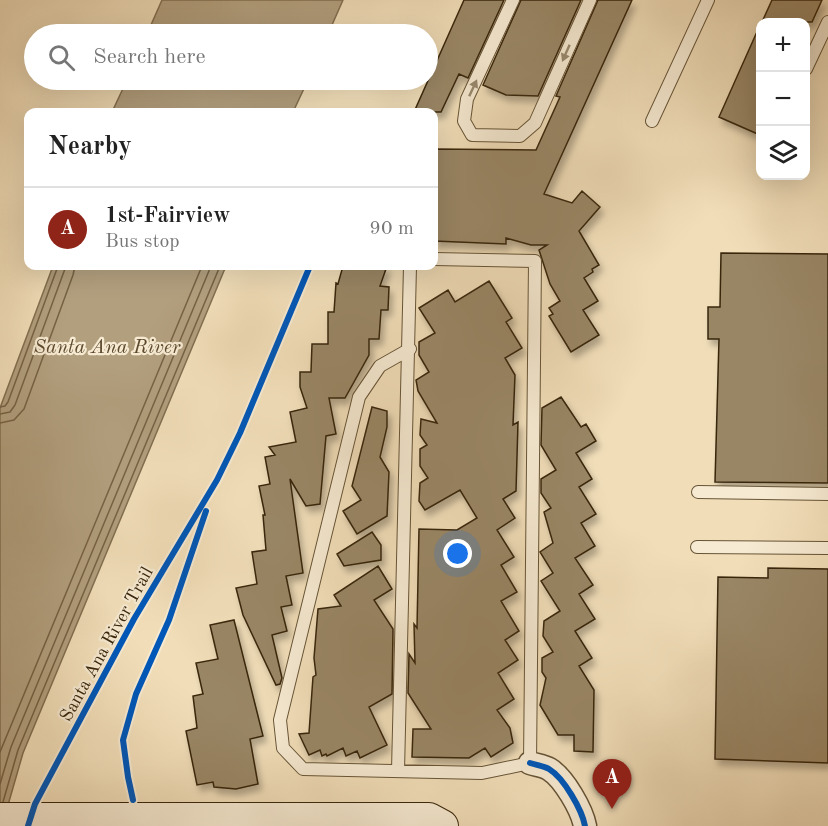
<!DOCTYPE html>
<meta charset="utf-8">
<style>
:root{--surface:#fff;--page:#f2f2f2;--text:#222;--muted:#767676;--line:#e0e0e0;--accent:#8f2418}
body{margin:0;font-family:"Old Standard TT",serif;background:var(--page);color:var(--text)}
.controls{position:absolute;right:18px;top:18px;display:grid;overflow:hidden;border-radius:12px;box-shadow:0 6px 24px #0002}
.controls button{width:54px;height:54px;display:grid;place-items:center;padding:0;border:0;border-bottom:2px solid var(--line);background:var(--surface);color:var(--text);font:30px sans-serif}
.you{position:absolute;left:458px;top:554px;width:21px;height:21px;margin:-15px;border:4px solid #fff;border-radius:50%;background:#1a73e8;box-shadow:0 0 0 9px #1a73e833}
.badge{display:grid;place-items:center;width:39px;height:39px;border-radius:50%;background:var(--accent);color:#fff;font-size:20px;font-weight:700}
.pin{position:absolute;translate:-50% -50px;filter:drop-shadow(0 2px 3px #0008)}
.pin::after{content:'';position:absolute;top:32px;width:21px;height:18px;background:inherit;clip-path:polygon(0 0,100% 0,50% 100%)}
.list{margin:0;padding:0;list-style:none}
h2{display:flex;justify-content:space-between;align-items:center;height:78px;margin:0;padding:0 24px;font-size:26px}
h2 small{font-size:20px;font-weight:400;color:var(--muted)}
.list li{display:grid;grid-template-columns:39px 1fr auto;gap:18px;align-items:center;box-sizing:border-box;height:84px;padding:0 24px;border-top:2px solid var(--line)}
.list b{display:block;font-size:22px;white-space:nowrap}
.list p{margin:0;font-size:20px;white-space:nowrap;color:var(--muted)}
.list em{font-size:20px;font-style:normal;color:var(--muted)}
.icon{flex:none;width:33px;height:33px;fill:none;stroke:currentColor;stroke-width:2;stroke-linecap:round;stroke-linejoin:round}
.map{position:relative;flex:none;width:828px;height:826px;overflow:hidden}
.search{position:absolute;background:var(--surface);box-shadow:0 6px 24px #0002;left:24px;top:24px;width:414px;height:66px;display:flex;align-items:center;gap:15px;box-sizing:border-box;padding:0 21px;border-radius:33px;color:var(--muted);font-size:22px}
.panel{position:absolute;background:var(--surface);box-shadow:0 6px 24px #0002;left:24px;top:108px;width:414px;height:162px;border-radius:12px}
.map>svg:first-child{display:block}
.water{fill:#b29f7e;stroke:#826f50;stroke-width:1.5}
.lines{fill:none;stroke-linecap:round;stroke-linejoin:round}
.shore{stroke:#766244;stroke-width:1.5}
.building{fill:#998665;stroke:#39260b;stroke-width:1.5;filter:url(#shadow)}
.service-casing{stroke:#675436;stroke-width:14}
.minor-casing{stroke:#675436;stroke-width:25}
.secondary-casing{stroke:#39260b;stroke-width:34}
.service{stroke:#f6ead2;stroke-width:12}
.minor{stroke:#f6ead2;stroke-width:22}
.secondary{stroke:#f6ead2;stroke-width:32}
.cycleway-casing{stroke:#f6ead2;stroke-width:10}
.cycleway{stroke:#0057b8;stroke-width:6}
.oneway{fill:#98886e}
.labels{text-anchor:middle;stroke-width:4.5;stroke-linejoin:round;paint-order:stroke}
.street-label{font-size:18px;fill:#39260b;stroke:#f6ead2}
.water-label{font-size:20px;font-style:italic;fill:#5d4a2e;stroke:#f6ead2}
</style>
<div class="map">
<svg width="828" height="826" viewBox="0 0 828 826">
<defs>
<filter id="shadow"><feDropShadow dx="3.5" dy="6" stdDeviation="3" flood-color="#0004"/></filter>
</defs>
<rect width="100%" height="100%" fill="#f1deb9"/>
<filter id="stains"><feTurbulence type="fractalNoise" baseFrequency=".00333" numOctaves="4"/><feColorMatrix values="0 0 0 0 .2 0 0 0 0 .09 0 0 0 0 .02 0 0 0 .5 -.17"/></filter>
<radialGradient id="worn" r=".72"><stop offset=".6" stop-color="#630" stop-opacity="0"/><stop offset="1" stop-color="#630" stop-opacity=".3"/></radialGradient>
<path class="water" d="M162,0h181l-15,34h-181z
M127,80h181l-15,32h-181z
M53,266h173l-203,487 -21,73h-2v-418z"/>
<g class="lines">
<path class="shore" d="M0,407l5,-1 3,-4 50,-136
M0,414l10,-2 5,-7 51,-139
M0,423l14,-3 10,-11 49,-134 2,-9
M0,752l202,-486
M0,784l11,-37 200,-481
M3,802l15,-52 202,-484"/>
</g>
<path class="building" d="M464,0h40l-36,78 -9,-4 -18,38h-27z
M521,0h60l-43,96 -32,-1 -23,-10z
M598,0h34l-88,194 28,9 10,-12 18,16 -21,24 20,34 -7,4 1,3 -9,6 14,23 -15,9 16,25 -28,17 -22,-36 4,-2 -4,-6 11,-7 -10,-17 -11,-34 8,-5h-16l-25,-7v6l-72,-3v-92l102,1 24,-53 -4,-1z
M772,0h50l-10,22h-50z
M760,25v110l-41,-18z
M721,253l107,1v229l-113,-1 4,-143h-11v-32h12z
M343,266h44l-7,20 9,1 -1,23h-7l-2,29h-10v16l-24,43h-16l7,36 -10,2 -6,68 -14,2 -16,-27 13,94 -17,3 6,29 -11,2 6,24 -15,4 10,43 -2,6 -4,1 -33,-70 -7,-27 21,-4 -5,-32 14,-2 -3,-35h2l-6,-29 11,-2 -5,-27 10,-2 -6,-8 27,-5 -6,-30 17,-4 -7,-21v-15h11l1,-28h16v-32h6l2,-29 2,1z
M489,281l23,37 -6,4 16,26 -17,10 10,17 -2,50 5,-3 -2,69 -13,8 12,19 -18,12 17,27 -13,8 16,27 -16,9 18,30 -14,9 13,20 -20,13 16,26 -17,11 13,18 3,15 -22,14 -6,-9 -16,10 -57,-1 1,-28h18l-23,-36 1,-39 6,9 -1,-39 3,4 2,-99 38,1 20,-12 -17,-28 -35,20 -6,-9 1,-18 8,-5 -8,-12v-17l7,-4 -7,-10 1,-16 16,4 -19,-32 -2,-11 13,-8 -10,-17v-13l16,-9 -16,-25 29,-18 7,12z
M561,397l20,30 5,-3 10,17 -20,12 16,26 -13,8 17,27 -15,9 14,23 -20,12 18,27 -14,9 16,25 -20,12 17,27 -13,8 15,24 -1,62 -19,-1v-16h-16l-18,-30 6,-27 -4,-6v-14l11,-6 -10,-16 1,-15 16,-10 -19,-30 12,-8 -13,-21 13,-9 -9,-31 7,-4 -10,-15v-14l15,-9 -15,-25 1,-37z
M372,407l15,4v16l-7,30 9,15 -2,44 -30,18 -14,-23 18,-11 -9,-14z
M372,532l9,13v15l-37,6 -7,-12z
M378,566l14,23 -18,11 19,29 -1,65 -23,13 18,38 -27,13 -3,-7 -11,5 -3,-8 -16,8 -1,-2 -4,2 -2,-6 -11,5 -10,-21 10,-1 4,-56 3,-2 -2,-17 4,-49 23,-3 -7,-11z
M768,568l60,1v194l-113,-4 3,-182 50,1z
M234,620l29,116 -13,3 8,45 -22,5 -22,-2 -1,-5 -16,3 -11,-54 11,-3 -4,-32 10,-2 -7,-31 22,-4 -8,-34z"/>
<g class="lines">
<g class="service-casing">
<path id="service" d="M513,0l-46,99 -3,22 8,14 48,1 15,-13 55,-123
M806,69l22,-47
M652,121l56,-121
M410,349l-30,17 -21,31 -79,323 3,28 20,21 179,4 48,-10 5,-502 -101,-2
M698,492l130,2
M697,547l131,1
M398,771l12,-505"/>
</g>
<g class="minor-casing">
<path id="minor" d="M530,763c6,2 14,3 19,6 15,9 33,41 36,57"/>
</g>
<g class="secondary-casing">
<path id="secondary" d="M0,819h429l13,7"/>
</g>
<use href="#service" class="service"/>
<use href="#minor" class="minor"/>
<use href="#secondary" class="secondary"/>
<g class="cycleway-casing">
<path id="cycleway" d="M530,763c6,2 14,3 19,6 15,9 33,41 36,57
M133,800l-5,-23 -5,-37 13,-46 33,-74 37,-109
M28,826l7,-22 99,-185 83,-139 23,-47 70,-167"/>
</g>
<use href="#cycleway" class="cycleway"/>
</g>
<defs><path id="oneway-solid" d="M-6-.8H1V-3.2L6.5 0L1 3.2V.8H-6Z" transform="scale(1.5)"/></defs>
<g class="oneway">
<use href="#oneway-solid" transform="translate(566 53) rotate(114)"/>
<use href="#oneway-solid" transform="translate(473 88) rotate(-65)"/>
</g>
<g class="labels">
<g class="street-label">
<text transform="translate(106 644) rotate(-61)" y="6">Santa Ana River Trail</text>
</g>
<g class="water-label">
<text x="107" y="353">Santa Ana River</text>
</g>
</g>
<rect width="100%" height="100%" filter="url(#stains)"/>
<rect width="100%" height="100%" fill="url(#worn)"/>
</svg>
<div class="controls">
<button>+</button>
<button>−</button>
<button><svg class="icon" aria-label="layers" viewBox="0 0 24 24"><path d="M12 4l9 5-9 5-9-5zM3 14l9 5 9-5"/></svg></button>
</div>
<div class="you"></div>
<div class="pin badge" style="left:612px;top:809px">A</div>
<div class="search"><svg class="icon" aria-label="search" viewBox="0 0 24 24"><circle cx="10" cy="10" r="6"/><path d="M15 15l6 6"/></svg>Search here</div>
<section class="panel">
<h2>Nearby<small></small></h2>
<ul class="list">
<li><span class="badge">A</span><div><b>1st-Fairview</b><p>Bus stop</p></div><em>90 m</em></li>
</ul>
</section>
</div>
